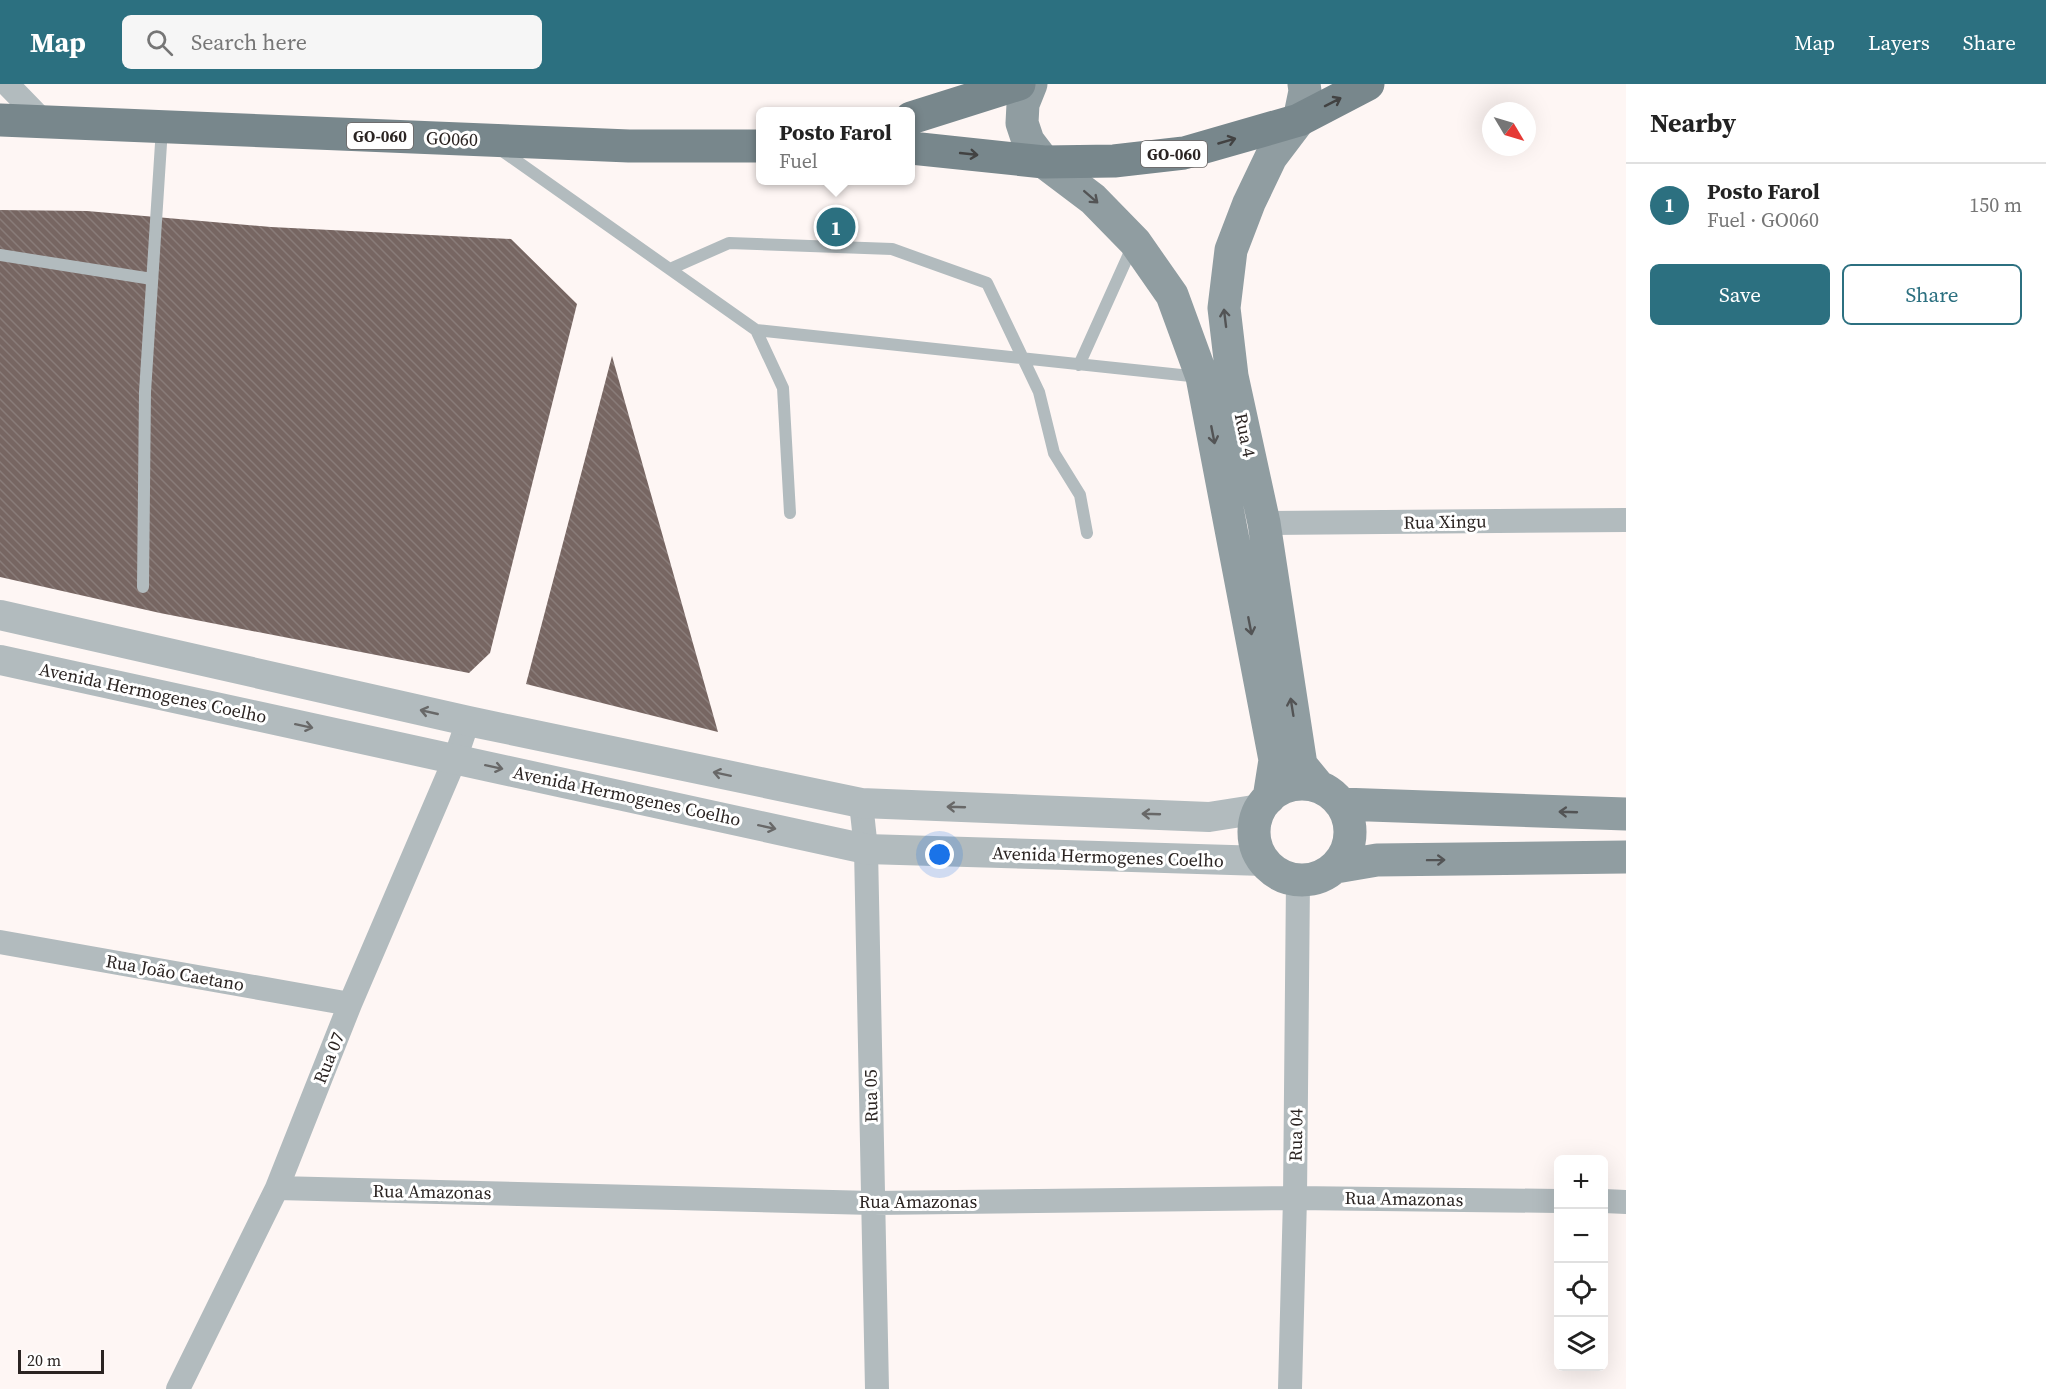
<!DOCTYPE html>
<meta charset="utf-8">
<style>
:root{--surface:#fff;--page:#f6f6f6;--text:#222;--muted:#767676;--line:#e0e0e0;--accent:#2c7080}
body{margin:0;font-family:"Source Serif 4",serif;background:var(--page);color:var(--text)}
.controls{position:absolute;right:18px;bottom:18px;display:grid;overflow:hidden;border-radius:9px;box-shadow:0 6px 24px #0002}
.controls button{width:54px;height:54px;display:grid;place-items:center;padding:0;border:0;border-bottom:2px solid var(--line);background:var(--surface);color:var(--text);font:30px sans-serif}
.compass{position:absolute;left:1482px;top:18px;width:54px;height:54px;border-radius:50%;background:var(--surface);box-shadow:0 6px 24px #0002;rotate:128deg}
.scale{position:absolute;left:18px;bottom:15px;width:86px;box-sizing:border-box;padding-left:6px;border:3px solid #2b2422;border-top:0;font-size:16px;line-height:21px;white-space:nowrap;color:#2b2422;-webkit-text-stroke:4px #fff;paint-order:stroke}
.you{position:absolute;left:940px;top:771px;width:21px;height:21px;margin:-15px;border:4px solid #fff;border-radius:50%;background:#1a73e8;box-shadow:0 0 0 9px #1a73e833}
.badge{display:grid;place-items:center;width:39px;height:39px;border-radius:50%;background:var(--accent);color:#fff;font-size:20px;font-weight:700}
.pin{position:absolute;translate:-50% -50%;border:3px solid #fff;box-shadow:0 2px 6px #0006}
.popup{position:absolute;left:756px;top:23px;width:159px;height:78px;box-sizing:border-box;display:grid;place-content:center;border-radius:9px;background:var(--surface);filter:drop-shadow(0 2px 4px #0005);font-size:20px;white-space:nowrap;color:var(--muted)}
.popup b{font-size:22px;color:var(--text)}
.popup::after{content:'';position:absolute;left:50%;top:100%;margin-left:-12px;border:12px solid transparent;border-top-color:var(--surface)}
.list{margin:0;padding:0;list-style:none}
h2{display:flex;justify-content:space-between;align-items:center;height:78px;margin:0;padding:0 24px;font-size:26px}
h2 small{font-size:20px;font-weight:400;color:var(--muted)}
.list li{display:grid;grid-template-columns:39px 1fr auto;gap:18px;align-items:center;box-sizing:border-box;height:84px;padding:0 24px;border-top:2px solid var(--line)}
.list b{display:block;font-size:22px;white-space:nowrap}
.list p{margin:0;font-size:20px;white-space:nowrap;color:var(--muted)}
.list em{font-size:20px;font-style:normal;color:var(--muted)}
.actions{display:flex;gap:12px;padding:18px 24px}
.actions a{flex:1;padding:14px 0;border:2px solid var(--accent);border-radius:9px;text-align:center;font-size:21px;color:var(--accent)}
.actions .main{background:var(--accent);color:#fff}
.icon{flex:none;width:33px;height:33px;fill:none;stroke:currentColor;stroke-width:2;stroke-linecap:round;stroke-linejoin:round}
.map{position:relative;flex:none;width:1626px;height:1305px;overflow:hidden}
header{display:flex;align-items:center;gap:36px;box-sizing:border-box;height:84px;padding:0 30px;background:var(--accent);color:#fff}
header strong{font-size:28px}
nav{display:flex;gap:33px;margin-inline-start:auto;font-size:21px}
.search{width:420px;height:54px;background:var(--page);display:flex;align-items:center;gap:15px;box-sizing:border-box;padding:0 21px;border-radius:9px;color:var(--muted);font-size:22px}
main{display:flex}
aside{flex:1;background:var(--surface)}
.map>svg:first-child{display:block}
.building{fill:url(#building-back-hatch)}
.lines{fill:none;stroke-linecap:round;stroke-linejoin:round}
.service{stroke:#b2bbbe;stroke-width:12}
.minor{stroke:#b2bbbe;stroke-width:24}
.tertiary{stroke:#b2bbbe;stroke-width:30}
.secondary{stroke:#909da1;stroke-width:33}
.primary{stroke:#78878c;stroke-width:33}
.oneway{stroke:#424242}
.oneway2{stroke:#535455}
.oneway3{stroke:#686868}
.labels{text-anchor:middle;stroke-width:6;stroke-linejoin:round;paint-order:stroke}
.shield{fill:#fff;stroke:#6b6664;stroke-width:1.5}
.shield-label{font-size:16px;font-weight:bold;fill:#2b2422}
.street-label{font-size:18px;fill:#2b2422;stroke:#fff}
</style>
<header>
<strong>Map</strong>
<div class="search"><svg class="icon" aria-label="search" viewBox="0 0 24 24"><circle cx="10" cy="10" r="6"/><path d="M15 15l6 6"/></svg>Search here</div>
<nav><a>Map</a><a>Layers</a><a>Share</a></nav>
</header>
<main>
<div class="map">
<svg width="1626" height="1305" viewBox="0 0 1626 1305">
<defs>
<pattern id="building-back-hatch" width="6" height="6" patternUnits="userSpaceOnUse" patternTransform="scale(1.5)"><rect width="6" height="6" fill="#776662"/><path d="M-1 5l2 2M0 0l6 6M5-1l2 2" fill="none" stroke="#897c79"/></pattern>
</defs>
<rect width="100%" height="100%" fill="#fef6f4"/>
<path class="building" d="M0,126l87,1 184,16 240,12 66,65 -87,349 -21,20 -309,-60 -160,-36z
M612,272l106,376 -192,-48z"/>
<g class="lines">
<path class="service" d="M501,66l255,180 444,47
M0,171l152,24
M670,185l59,-26 163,6 95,34 52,109 15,61 26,42 7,38
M756,246l27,58 7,125
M1079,281l54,-120
M143,503l2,-195 17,-264"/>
<path class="minor" d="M7,0l37,38
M1264,439l362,-3
M861,719l5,46 11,540
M0,858l350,62
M277,1104l596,15 422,-5 263,3
M1604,1117l22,1
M178,1305l99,-201 73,-184 105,-245 13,-38
M1290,1305l5,-191 3,-318"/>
<path class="tertiary" d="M0,531l468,106 393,82 348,14 51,-8
M0,576l866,189 398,12"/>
<path class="secondary" d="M1031,0l-8,20 -1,19 6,18 16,21 49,37 42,43 37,53 30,82 73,383 -6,38
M1304,0l1,7 -6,29 -28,37 -22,46 -18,47 -7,58 8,68 32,147 37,242 18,22
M1254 748a48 48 0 1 1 96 0a48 48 0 1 1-96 0Z
M1341,720l285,10
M1336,783l41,-7 249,-3"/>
<path class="primary" d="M911,34l108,-34
M0,36l629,26h132
M911,64l133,14 70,-1 70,-8 115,-33 69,-36"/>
</g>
<defs><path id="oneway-shaft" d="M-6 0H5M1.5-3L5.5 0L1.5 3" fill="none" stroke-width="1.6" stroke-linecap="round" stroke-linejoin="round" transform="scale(1.5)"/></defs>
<g class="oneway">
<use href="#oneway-shaft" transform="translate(1333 18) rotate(-27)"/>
<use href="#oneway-shaft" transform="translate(1227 57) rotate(-16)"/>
<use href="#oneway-shaft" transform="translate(969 70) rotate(6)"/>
</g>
<g class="oneway2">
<use href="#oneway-shaft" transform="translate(1091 113) rotate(41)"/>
<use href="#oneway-shaft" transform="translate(1225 234) rotate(-97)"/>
<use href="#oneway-shaft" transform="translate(1213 351) rotate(79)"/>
<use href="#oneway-shaft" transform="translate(1250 542) rotate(79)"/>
<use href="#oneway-shaft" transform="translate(1292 623) rotate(-99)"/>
<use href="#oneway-shaft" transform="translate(1568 728) rotate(-178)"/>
<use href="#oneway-shaft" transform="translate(1436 776) rotate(-1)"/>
</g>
<g class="oneway3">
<use href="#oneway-shaft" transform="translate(429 628) rotate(-167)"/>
<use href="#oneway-shaft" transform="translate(304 642) rotate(12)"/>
<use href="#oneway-shaft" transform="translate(494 683) rotate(12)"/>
<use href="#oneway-shaft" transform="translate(722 690) rotate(-168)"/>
<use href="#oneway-shaft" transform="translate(956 723) rotate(-178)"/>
<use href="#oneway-shaft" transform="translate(1151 730) rotate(-178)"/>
<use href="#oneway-shaft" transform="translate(767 743) rotate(12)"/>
</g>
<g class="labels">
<g class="shield">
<rect x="347" y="39" width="66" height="26" rx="4.5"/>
<rect x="1141" y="57" width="66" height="26" rx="4.5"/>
</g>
<g class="shield-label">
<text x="380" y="58">GO-060</text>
<text x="1174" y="76">GO-060</text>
</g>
<g class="street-label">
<text transform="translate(452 55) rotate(2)" y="6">GO060</text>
<text transform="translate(1245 351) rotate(78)" y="6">Rua 4</text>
<text transform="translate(1445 438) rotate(-1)" y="6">Rua Xingu</text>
<text transform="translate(153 609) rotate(12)" y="6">Avenida Hermogenes Coelho</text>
<text transform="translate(627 712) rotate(12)" y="6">Avenida Hermogenes Coelho</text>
<text transform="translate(1108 773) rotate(2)" y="6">Avenida Hermogenes Coelho</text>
<text transform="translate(175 889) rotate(10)" y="6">Rua João Caetano</text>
<text transform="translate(329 974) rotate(-68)" y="6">Rua 07</text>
<text transform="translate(871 1012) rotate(-91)" y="6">Rua 05</text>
<text transform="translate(1296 1051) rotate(-89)" y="6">Rua 04</text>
<text transform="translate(432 1108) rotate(1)" y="6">Rua Amazonas</text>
<text transform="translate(1404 1115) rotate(1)" y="6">Rua Amazonas</text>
<text x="918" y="1124">Rua Amazonas</text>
</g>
</g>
</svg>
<div class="controls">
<button>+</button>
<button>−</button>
<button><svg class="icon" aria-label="locate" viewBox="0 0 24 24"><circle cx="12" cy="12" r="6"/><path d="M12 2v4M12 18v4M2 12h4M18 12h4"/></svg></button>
<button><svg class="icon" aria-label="layers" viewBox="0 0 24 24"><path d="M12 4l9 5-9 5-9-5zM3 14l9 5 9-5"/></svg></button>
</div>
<svg class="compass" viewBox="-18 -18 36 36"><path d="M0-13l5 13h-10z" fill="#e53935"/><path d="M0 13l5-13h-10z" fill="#767676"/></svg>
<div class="scale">20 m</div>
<div class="you"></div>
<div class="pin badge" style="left:836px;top:143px">1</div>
<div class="popup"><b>Posto Farol</b>Fuel</div>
</div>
<aside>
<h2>Nearby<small></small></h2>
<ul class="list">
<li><span class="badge">1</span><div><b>Posto Farol</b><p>Fuel · GO060</p></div><em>150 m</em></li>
</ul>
<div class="actions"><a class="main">Save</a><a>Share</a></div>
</aside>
</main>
